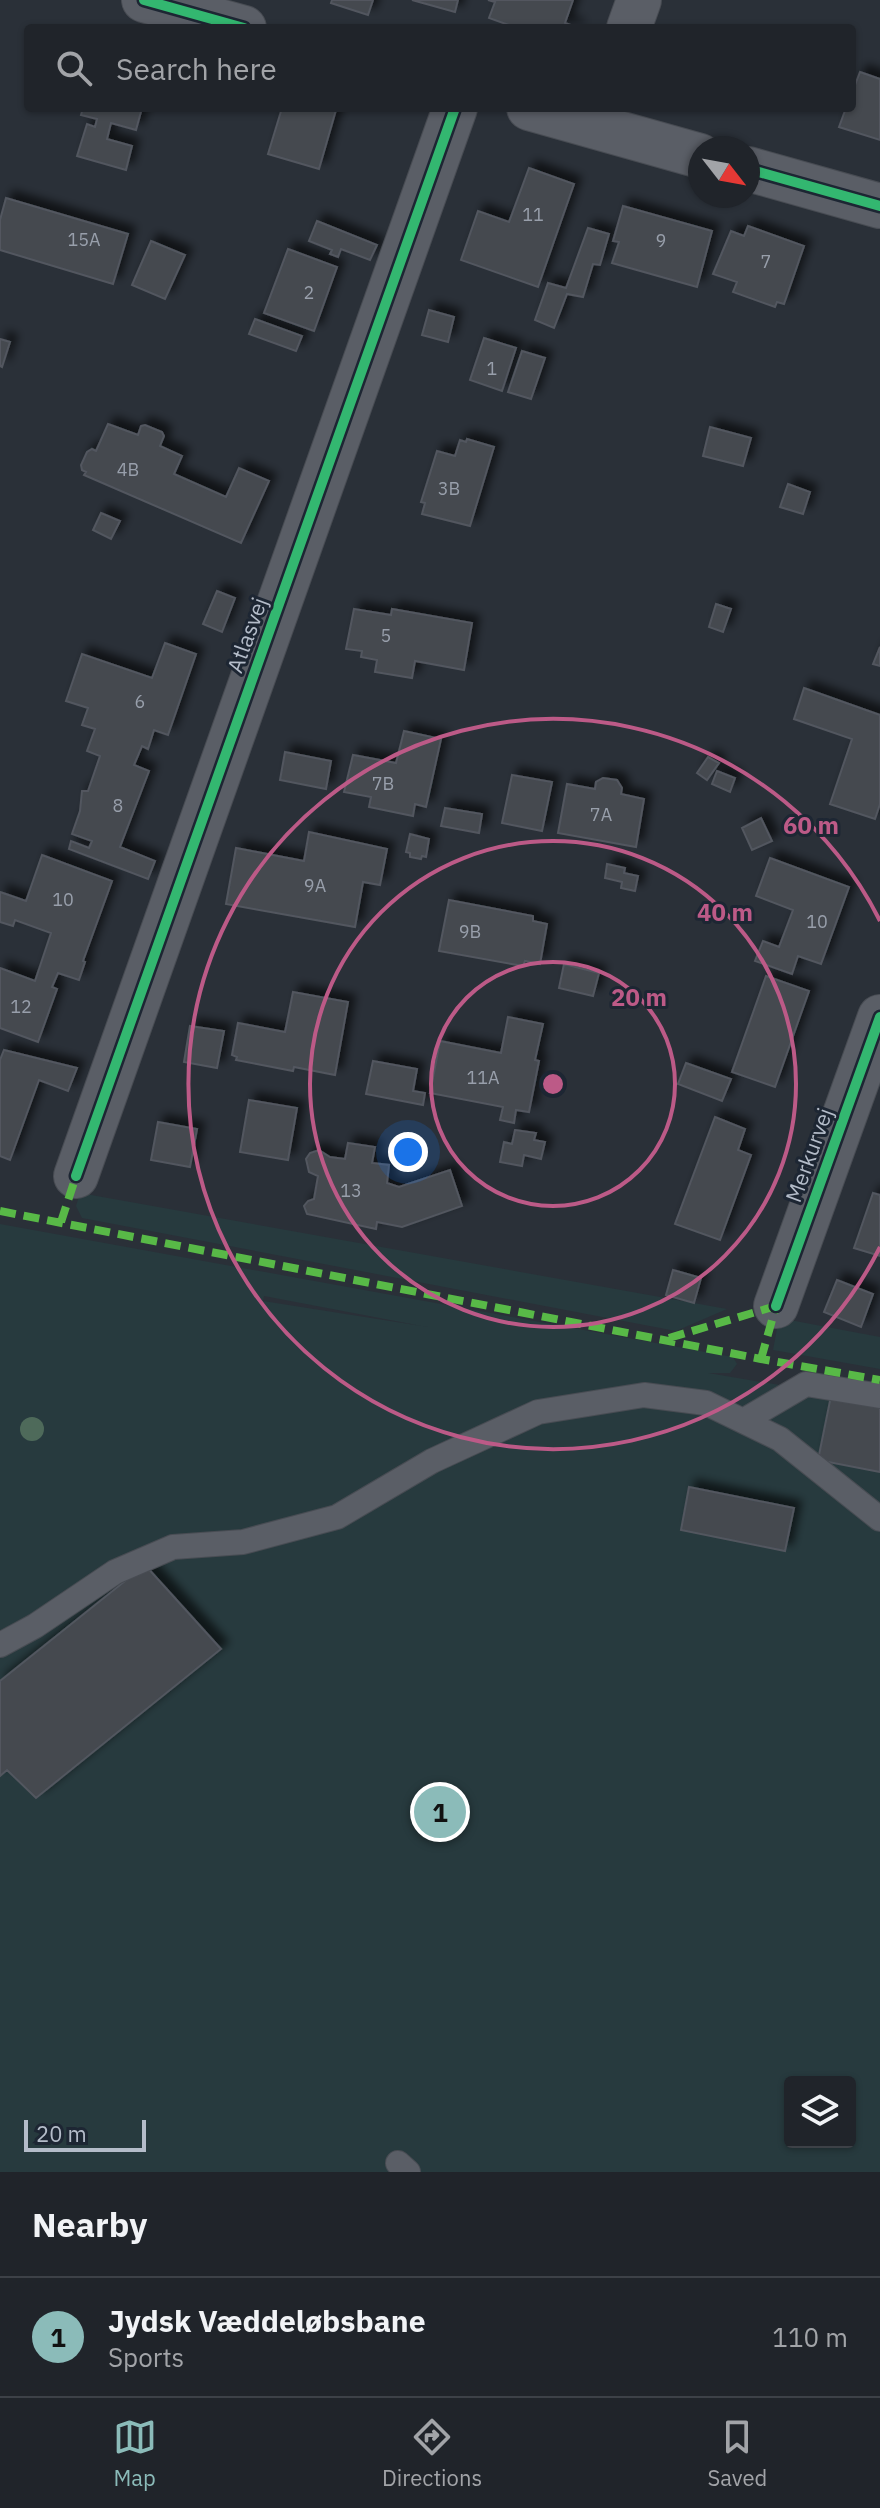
<!DOCTYPE html>
<meta charset="utf-8">
<style>
:root{--surface:#20242a;--page:#2d3036;--text:#f1f3f6;--muted:#a2a4a8;--line:#3d4147;--accent:#8bbbb9}
body{margin:0;font-family:"IBM Plex Sans",sans-serif;background:var(--page);color:var(--text)}
.controls{position:absolute;right:24px;bottom:24px;display:grid;overflow:hidden;border-radius:8px;box-shadow:0 2px 6px #0004}
.controls button{width:72px;height:72px;display:grid;place-items:center;padding:0;border:0;border-bottom:2px solid var(--line);background:var(--surface);color:var(--text);font:40px sans-serif}
.compass{position:absolute;left:688px;top:136px;width:72px;height:72px;border-radius:50%;background:var(--surface);box-shadow:0 2px 6px #0004;rotate:121deg}
.scale{position:absolute;left:24px;bottom:20px;width:122px;box-sizing:border-box;padding-left:8px;border:4px solid #b4bcc9;border-top:0;font-size:22px;line-height:28px;white-space:nowrap;color:#b4bcc9;-webkit-text-stroke:6px #1d2633;paint-order:stroke}
.you{position:absolute;left:408px;top:1152px;width:28px;height:28px;margin:-20px;border:6px solid #fff;border-radius:50%;background:#1a73e8;box-shadow:0 0 0 12px #1a73e833}
.badge{display:grid;place-items:center;width:52px;height:52px;border-radius:50%;background:var(--accent);color:#111;font-size:26px;font-weight:700}
.pin{position:absolute;translate:-50% -50%;border:4px solid #fff;box-shadow:0 2px 8px #0006}
.list{margin:0;padding:0;list-style:none}
h2{display:flex;justify-content:space-between;align-items:center;height:104px;margin:0;padding:0 32px;font-size:34px}
h2 small{font-size:26px;font-weight:400;color:var(--muted)}
.list li{display:grid;grid-template-columns:52px 1fr auto;gap:24px;align-items:center;box-sizing:border-box;height:120px;padding:0 32px;border-top:2px solid var(--line)}
.list b{display:block;font-size:30px;white-space:nowrap}
.list p{margin:0;font-size:26px;white-space:nowrap;color:var(--muted)}
.list em{font-size:26px;font-style:normal;color:var(--muted)}
.icon{flex:none;width:44px;height:44px;fill:none;stroke:currentColor;stroke-width:2;stroke-linecap:round;stroke-linejoin:round}
.map{position:relative;flex:none;width:880px;height:2172px;overflow:hidden}
.search{position:absolute;background:var(--surface);box-shadow:0 2px 6px #0004;left:24px;right:24px;top:24px;height:88px;display:flex;align-items:center;gap:20px;box-sizing:border-box;padding:0 28px;border-radius:8px;color:var(--muted);font-size:30px}
.sheet{height:224px;background:var(--surface)}
nav{display:flex;justify-content:space-around;align-items:center;box-sizing:border-box;height:112px;border-top:2px solid var(--line);background:var(--surface);font-size:22px;color:var(--muted)}
nav a{display:grid;justify-items:center;gap:4px}
nav .on{color:var(--accent)}
.map>svg:first-child{display:block}
.green{fill:#273a3e;fill-rule:evenodd}
.building{fill:#444950;stroke:#52575f;stroke-width:2;filter:url(#shadow)}
.lines{fill:none;stroke-linecap:round;stroke-linejoin:round}
.lane-casing{stroke:#484c53;stroke-width:26}
.street-casing{stroke:#484c53;stroke-width:46}
.lane{stroke:#5a5e66;stroke-width:24}
.street{stroke:#5a5e66;stroke-width:44}
.quiet{stroke:#58b947;stroke-width:8;stroke-dasharray:16 8;stroke-linecap:butt}
.cycleway-casing{stroke:#1d2633;stroke-width:15}
.cycleway{stroke:#33b770;stroke-width:10}
.tree{fill:#4e6a5a}
.ring{fill:none;stroke:#bc5a87;stroke-width:4}
.labels{text-anchor:middle;stroke-width:6;stroke-linejoin:round;paint-order:stroke}
.number-label{font-size:18px;fill:#989fab}
.street-label{font-size:22px;fill:#b4bcc9;stroke:#1d2633}
.centre{fill:#bc5a87;stroke:#1d2633;stroke-width:4}
.ring-label{font-size:24px;text-anchor:middle;font-weight:bold;fill:#bc5a87;stroke:#1d2633;stroke-width:6;stroke-linejoin:round;paint-order:stroke}
</style>
<div class="map">
<svg width="880" height="2172" viewBox="0 0 880 2172">
<defs>
<filter id="shadow"><feDropShadow dx="7" dy="-7" stdDeviation="4" flood-color="#0009"/></filter>
</defs>
<rect width="100%" height="100%" fill="#2a3038"/>
<path class="green" d="M80,1193l647,116 -51,22 -594,-113 -6,-12z
M0,1224l733,133 4,7 -7,9h-22l172,29v770h-880zM264,1296l163,31h1l-165,-26zM790,2082h60v60h-60z
M779,1318l101,19v32l-107,-19z"/>
<path class="building" d="M332,0h41l-5,15 -37,-12z
M412,0h46l-3,12z
M488,0h85l-8,23 14,5h-62l-28,-10 6,-16z
M860,72l20,7v61l-41,-13 7,-19h6v-15z
M83,108h59l-6,22 -25,-7 -4,16 25,7 -6,24 -49,-14 10,-32 8,3 2,-8 -16,-4z
M282,108h46l8,2 -17,59 -51,-15z
M529,168l45,16 -36,103 -77,-27 17,-49 31,11z
M6,198l122,36 -15,50 -113,-34v-30z
M623,206l89,25 -15,56 -85,-24 7,-21 -6,-1z
M317,221l60,24 -7,15 -29,-11 -3,8 -8,-3 2,-4 -23,-9z
M748,226l56,20 -20,58 -7,-2 -2,5 -42,-15 4,-10 -24,-8 18,-43 13,5z
M588,228l21,6 -9,31 -7,-1 -10,33 -16,-3 -13,34 -19,-8 13,-37 18,5z
M151,241l34,14 -20,44 -33,-14z
M288,249l49,18 -23,64 -50,-18z
M429,310l25,7 -6,25 -26,-7z
M255,319l47,17 -6,15 -47,-17z
M484,338l32,10 -14,43 -32,-11z
M0,339l10,3 -8,25 -2,-1z
M522,351l23,7 -14,41 -23,-7z
M108,424l30,11 3,-9 4,-1 17,7 2,4 -4,10 22,10 -8,18 52,23 13,-29 30,13 -28,62 -157,-68 2,-3 -4,-2 -1,-5 6,-13 5,-3 4,2z
M710,427l41,11 -8,28 -40,-10z
M467,439l27,8 -24,79 -48,-12 3,-11 -4,-1 16,-51 18,5 5,-16 6,2z
M788,484l22,8 -7,22 -23,-7z
M101,513l19,8 -9,18 -18,-9z
M217,591l18,7 -13,34 -19,-8z
M716,604l15,5 -8,23 -14,-5z
M354,609l37,6 1,-6 80,14 -8,47 -49,-9 -3,17 -37,-6 2,-12 -16,-3 1,-6 -16,-2z
M165,643l31,11 -28,81 -14,-5 -6,19 -6,-3 -8,19 15,6 -29,76 35,14 -7,18 -79,-30 2,-8 18,7 3,-7 -20,-7 8,-23 2,-20h6l12,-35 -13,-5 8,-22 -13,-4 6,-17 -22,-7 16,-47 70,24z
M880,647v19l-7,-2z
M804,688l76,27v89l-5,15 -45,-15 22,-65 -58,-20z
M404,731l37,8 -15,68 -11,-3 -2,12 -44,-9 2,-10 -27,-5 9,-37 43,8z
M285,752l46,9 -5,28 -46,-9z
M708,757l11,6 -12,17 -10,-7z
M717,771l18,7 -5,14 -18,-8z
M512,775l40,7 -10,49 -40,-8z
M603,778l14,2 5,8 -1,6 23,5 -8,48 -78,-14 9,-49 28,5 1,-7z
M445,808l37,6 -3,19 -38,-7z
M761,818l11,23 -20,9 -10,-22z
M309,832l78,17 -7,36 -17,-3 -8,45 -129,-23 10,-56 68,13z
M410,834l19,5 -3,18 -4,-1 -1,3 -11,-2v-4l-4,-1z
M42,855l70,26 -29,80 2,1 -6,18 -21,-7 -6,14 5,2 -19,53 -38,-14v-60l35,13 16,-48 -36,-13 -2,6 -13,-4v-30l26,9z
M770,858l79,29 -28,77 -23,-8 -6,18 -37,-13 8,-20 16,6 14,-37 -37,-14z
M607,864l18,4 -1,5 14,3 -3,15 -14,-3 1,-6 -17,-4z
M449,900l84,16v5l14,3 -7,40 -15,-3 -2,5 -84,-15z
M564,964l35,9 -6,23 -34,-8z
M766,976l43,15 -34,96 -43,-15z
M293,992l55,10 -13,73 -41,-8 -1,4 -57,-11 1,-3 -5,-2 6,-32 47,9z
M508,1017l35,7 -8,36 4,1 -10,51 -13,-2 -2,13 -14,-3 3,-13 -73,-14 10,-52 61,12z
M190,1026l34,5 -7,37 -33,-6z
M4,1050l73,18 -9,23 -29,-11 -29,80 -10,-4v-96z
M373,1061l44,8 -4,22 12,2 -2,12 -57,-11z
M686,1063l45,16 -9,22 -44,-17z
M249,1100l48,8 -9,52 -48,-8z
M715,1117l30,12 -7,21 13,5 -31,85 -45,-16z
M158,1122l39,7 -7,38 -39,-7z
M515,1130l21,3 -2,7 11,2 -4,17 -17,-4 -2,11 -22,-4 4,-20 8,2z
M348,1143l27,4 -3,16 17,2 -2,18 12,4 51,-17 12,36 -60,21 -25,-5 -1,7 -69,-15 -3,-8 4,-5 6,-2 4,-23 -9,-4 -3,-13 4,-6 9,-3 11,7 15,2z
M873,1193l7,2v61l-26,-8z
M673,1270l28,8 -7,25 -28,-8z
M837,1280l36,14 -12,33 -37,-15z
M831,1396l49,10v66l-62,-12z
M689,1487l105,21 -9,43 -104,-21z
M145,1565l76,84 -185,149 -29,-28 -7,6v-95z"/>
<g class="lines">
<g class="lane-casing">
<path id="lane" d="M743,1421l63,-37 74,12
M0,1645l35,-19 80,-54 58,-25 70,-5 94,-25 95,-56 106,-49 106,-17 62,8 74,36 100,80
M398,2163l10,9"/>
</g>
<g class="street-casing">
<path id="street" d="M144,0l100,28
M629,28l10,-28
M529,108l171,48
M748,169l132,37
M76,1176l379,-1068
M776,1306l104,-289"/>
</g>
<use href="#lane" class="lane"/>
<use href="#street" class="street"/>
<path class="quiet" d="M0,1211l761,148 119,21
M61,1222l15,-46
M669,1338l107,-32
M761,1359l15,-53"/>
<g class="cycleway-casing">
<path id="cycleway" d="M144,0l100,28
M748,169l132,37
M76,1176l379,-1068
M776,1306l104,-289"/>
</g>
<use href="#cycleway" class="cycleway"/>
</g>
<circle class="tree" cx="32" cy="1429" r="12"/>
<g class="ring">
<circle cx="553" cy="1084" r="122"/>
<circle cx="553" cy="1084" r="243"/>
<path d="M880 1247A365 365 0 1 1 880 921"/>
</g>
<g class="labels">
<g class="number-label">
<text x="533" y="221">11</text>
<text x="84" y="246">15A</text>
<text x="661" y="247">9</text>
<text x="766" y="268">7</text>
<text x="309" y="299">2</text>
<text x="492" y="375">1</text>
<text x="128" y="476">4B</text>
<text x="449" y="495">3B</text>
<text x="386" y="642">5</text>
<text x="140" y="708">6</text>
<text x="383" y="790">7B</text>
<text x="118" y="812">8</text>
<text x="601" y="821">7A</text>
<text x="315" y="892">9A</text>
<text x="63" y="906">10</text>
<text x="817" y="928">10</text>
<text x="470" y="938">9B</text>
<text x="21" y="1013">12</text>
<text x="483" y="1084">11A</text>
<text x="351" y="1197">13</text>
</g>
<g class="street-label">
<text transform="translate(247 635) rotate(-70)" y="8">Atlasvej</text>
<text transform="translate(809 1155) rotate(-70)" y="8">Merkurvej</text>
</g>
</g>
<circle cx="553" cy="1084" r="12" class="centre"/>
<g class="ring-label">
<text x="811" y="834">60 m</text>
<text x="725" y="921">40 m</text>
<text x="639" y="1006">20 m</text>
</g>
</svg>
<div class="controls">
<button><svg class="icon" aria-label="layers" viewBox="0 0 24 24"><path d="M12 4l9 5-9 5-9-5zM3 14l9 5 9-5"/></svg></button>
</div>
<svg class="compass" viewBox="-18 -18 36 36"><path d="M0-13l5 13h-10z" fill="#e53935"/><path d="M0 13l5-13h-10z" fill="#a2a4a8"/></svg>
<div class="scale">20 m</div>
<div class="you"></div>
<div class="pin badge" style="left:440px;top:1812px">1</div>
<div class="search"><svg class="icon" aria-label="search" viewBox="0 0 24 24"><circle cx="10" cy="10" r="6"/><path d="M15 15l6 6"/></svg>Search here</div>
</div>
<section class="sheet">
<h2>Nearby<small></small></h2>
<ul class="list">
<li><span class="badge">1</span><div><b>Jydsk Væddeløbsbane</b><p>Sports</p></div><em>110 m</em></li>
</ul>
</section>
<nav>
<a class="on"><svg class="icon" aria-label="map" viewBox="0 0 24 24"><path d="M3 6l6-2 6 2 6-2v14l-6 2-6-2-6 2zM9 4v14M15 6v14"/></svg>Map</a>
<a><svg class="icon" aria-label="directions" viewBox="0 0 24 24"><path d="M12 3l9 9-9 9-9-9zM9 14v-3h6M13 9l2 2-2 2"/></svg>Directions</a>
<a><svg class="icon" aria-label="saved" viewBox="0 0 24 24"><path d="M7 4h10v16l-5-4-5 4z"/></svg>Saved</a>
</nav>
